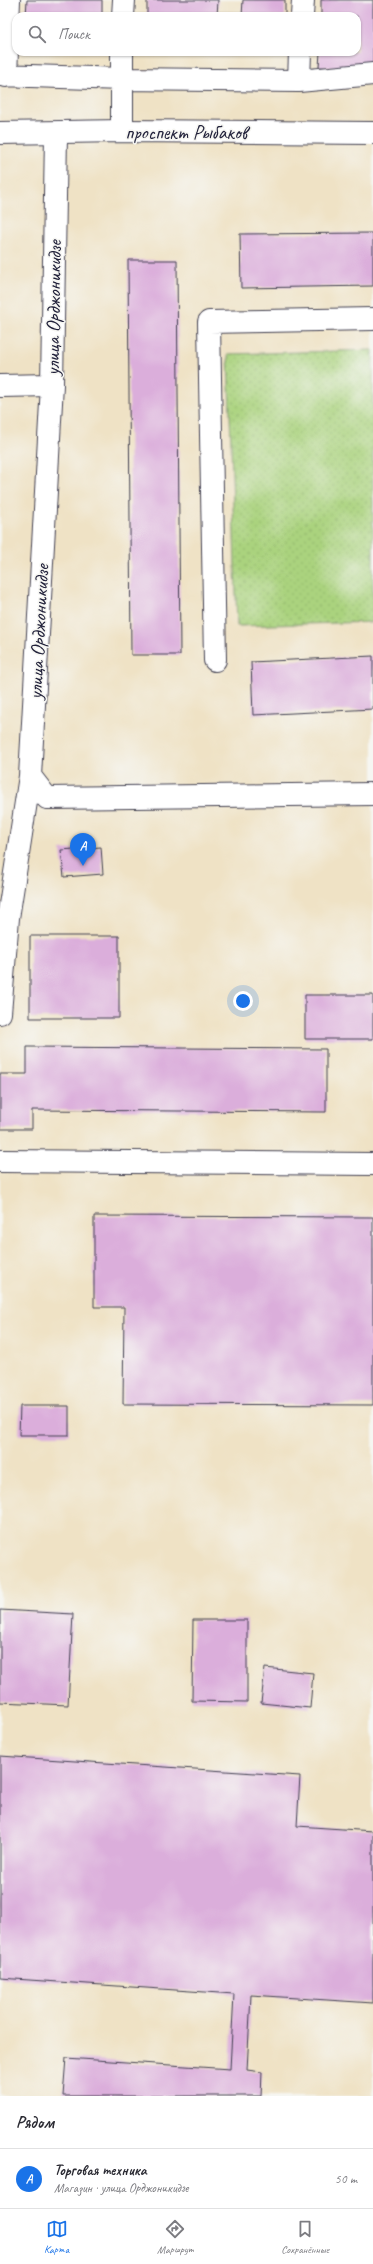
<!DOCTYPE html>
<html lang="ru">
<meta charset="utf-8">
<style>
:root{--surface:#fff;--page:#f2f2f3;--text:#2b2b33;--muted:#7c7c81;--line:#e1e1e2;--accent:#1a73e8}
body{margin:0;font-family:Caveat,sans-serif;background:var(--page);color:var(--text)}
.you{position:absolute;left:243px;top:1001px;width:14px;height:14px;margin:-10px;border:3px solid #fff;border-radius:50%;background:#1a73e8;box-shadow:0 0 0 6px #1a73e833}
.badge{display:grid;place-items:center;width:26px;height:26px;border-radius:50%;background:var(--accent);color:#fff;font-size:13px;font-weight:700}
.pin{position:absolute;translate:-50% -33px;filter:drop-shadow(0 1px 2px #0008)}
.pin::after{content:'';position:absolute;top:21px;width:14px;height:12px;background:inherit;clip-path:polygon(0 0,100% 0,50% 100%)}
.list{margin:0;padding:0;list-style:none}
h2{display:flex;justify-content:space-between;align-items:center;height:52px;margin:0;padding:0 16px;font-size:17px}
h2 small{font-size:13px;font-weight:400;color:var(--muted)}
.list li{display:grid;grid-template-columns:26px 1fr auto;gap:12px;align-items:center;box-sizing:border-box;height:60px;padding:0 16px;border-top:1px solid var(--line)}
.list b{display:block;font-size:15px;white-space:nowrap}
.list p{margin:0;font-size:13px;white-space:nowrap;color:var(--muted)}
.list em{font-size:13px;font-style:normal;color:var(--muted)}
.icon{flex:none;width:22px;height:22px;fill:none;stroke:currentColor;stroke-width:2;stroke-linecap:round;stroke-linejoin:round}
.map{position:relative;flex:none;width:373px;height:2096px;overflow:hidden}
.search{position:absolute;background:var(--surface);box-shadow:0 1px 3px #0004;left:12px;right:12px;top:12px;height:44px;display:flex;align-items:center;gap:10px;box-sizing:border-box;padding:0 14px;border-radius:12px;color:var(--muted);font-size:15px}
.sheet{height:112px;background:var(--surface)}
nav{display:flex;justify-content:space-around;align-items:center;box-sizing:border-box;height:56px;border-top:1px solid var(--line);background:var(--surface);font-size:11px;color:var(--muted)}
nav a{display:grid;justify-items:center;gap:2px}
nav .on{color:var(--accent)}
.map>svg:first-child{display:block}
.grass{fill:url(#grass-dots);stroke:#667a5c}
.building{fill:#dbaedb}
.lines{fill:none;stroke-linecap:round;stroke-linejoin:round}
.minor-casing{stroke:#413f50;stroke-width:24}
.major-casing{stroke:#413f50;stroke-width:24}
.minor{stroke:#fff;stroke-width:22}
.major{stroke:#fff;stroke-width:22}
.labels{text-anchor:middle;stroke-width:3;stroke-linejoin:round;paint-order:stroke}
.street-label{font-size:20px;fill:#22223b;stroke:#f6f6f2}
</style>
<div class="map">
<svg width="373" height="2096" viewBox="0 0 373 2096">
<defs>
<pattern id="grass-dots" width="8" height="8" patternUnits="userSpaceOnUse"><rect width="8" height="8" fill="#aad37e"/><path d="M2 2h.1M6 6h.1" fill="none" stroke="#92b56e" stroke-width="1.8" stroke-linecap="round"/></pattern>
</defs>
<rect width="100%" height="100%" fill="#f6f6f2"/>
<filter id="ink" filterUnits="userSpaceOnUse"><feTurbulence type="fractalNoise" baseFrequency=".025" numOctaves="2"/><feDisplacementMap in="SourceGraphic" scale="8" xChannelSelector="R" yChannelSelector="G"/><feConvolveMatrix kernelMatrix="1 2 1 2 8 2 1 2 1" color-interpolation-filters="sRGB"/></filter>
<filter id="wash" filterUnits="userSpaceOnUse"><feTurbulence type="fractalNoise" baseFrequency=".012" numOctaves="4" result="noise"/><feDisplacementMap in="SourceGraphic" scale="16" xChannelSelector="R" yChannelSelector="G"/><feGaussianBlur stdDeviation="0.9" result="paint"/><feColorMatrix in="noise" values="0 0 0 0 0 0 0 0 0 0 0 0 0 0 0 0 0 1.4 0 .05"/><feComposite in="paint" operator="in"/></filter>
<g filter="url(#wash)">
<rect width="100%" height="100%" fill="#efe2c5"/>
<path class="grass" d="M373,350v272l-136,4 -9,-272z"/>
<g id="blocks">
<path class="building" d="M27,0h75v16h-76z
M147,0h71l-1,16h-70z
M243,0h42v16h-43z
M321,0h52v70l-54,-3 1,-15h37v-36h-36z
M373,233v53l-132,2 -1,-54z
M128,260h49l3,395h-49z
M373,656v53l-120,6 -2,-53z
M101,847l2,27 -39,3 -3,-27z
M30,936h89v82h-89z
M305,995h68v44h-68z
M27,1047l299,2v63l-294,-2v19h-32v-55h27z
M94,1216l279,1v188l-250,-1 1,-97h-30z
M20,1406h49v29h-50z
M0,1610l73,4 -5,91 -68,-3z
M193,1620h54v82l-55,-1z
M265,1668l48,5 -3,35 -49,-5z
M0,1756l300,20 -3,50 76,5v172l-122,-8 -4,75 15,2 -1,24h-198l3,-38 164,11 4,-75 -234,-16z"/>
</g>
</g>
<g filter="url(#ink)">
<use href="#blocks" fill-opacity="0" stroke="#413f50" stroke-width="1"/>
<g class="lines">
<g class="minor-casing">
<path id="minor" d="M123,16l1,-16
M302,16l1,-16
M0,75l122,4 177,2 74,-7
M6,76l3,-76
M299,81l1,-29
M122,131v-79
M56,134l-4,251 -22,391 17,22 326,-4
M0,386l52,-1
M215,660l-6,-338 164,-3
M0,1013l8,-95 22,-142
M0,1161l373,3"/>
</g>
<g class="major-casing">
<path id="major" d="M0,133l122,-2 251,2"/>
</g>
<use href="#minor" class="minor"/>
<use href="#major" class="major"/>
</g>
</g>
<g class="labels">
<g class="street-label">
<text x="186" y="139">проспект Рыбаков</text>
<text transform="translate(53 308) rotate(-89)" y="7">улица Орджоникидзе</text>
<text transform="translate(38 632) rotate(-87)" y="7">улица Орджоникидзе</text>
</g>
</g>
</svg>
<div class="you"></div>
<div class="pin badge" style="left:83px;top:866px">A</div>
<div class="search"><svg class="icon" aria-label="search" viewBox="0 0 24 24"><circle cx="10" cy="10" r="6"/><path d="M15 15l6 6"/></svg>Поиск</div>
</div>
<section class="sheet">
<h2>Рядом<small></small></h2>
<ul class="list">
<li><span class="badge">A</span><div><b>Торговая техника</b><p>Магазин · улица Орджоникидзе</p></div><em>50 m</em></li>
</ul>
</section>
<nav>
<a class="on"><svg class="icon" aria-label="map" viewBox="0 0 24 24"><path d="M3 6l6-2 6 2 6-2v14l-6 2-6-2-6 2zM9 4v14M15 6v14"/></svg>Карта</a>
<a><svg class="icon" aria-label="directions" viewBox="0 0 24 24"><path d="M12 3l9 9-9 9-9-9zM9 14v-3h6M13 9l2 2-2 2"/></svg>Маршрут</a>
<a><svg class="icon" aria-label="saved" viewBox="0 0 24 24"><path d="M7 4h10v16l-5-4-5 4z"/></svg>Сохранённые</a>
</nav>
